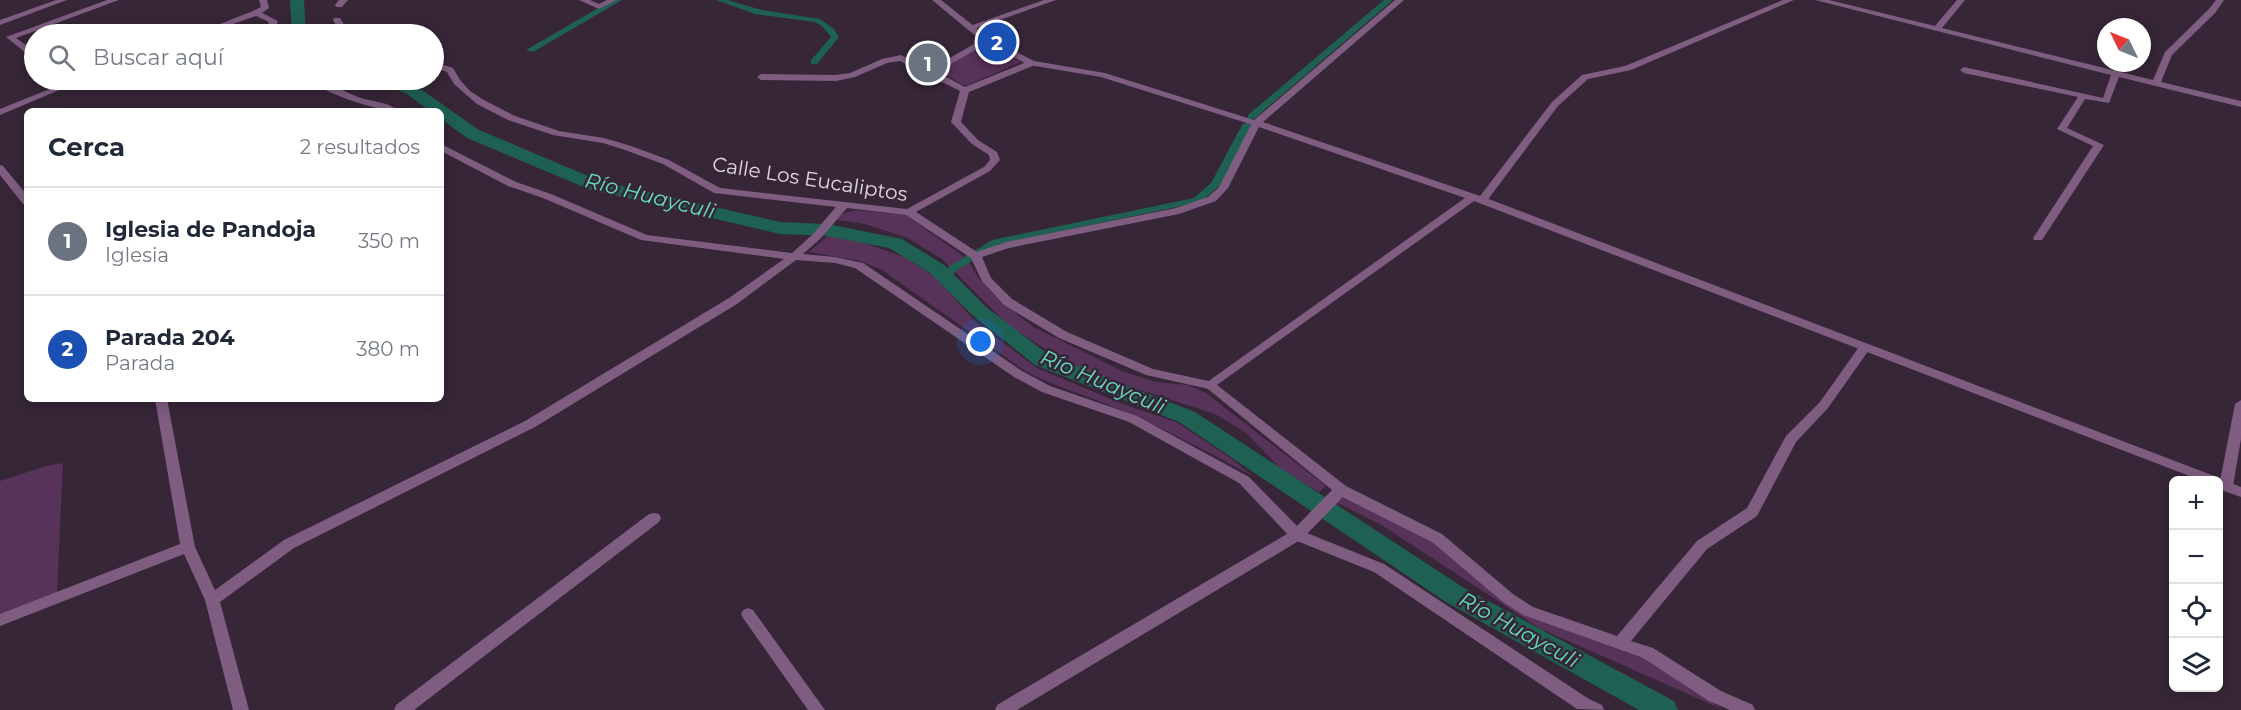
<!DOCTYPE html>
<html lang="es">
<meta charset="utf-8">
<style>
:root{--surface:#fff;--page:#f6f6f7;--text:#1f2937;--muted:#747a83;--line:#e0e1e3;--accent:#1a73e8}
body{margin:0;font-family:Montserrat,sans-serif;background:var(--page);color:var(--text)}
.controls{position:absolute;right:18px;bottom:18px;display:grid;overflow:hidden;border-radius:9px;box-shadow:0 3px 15px #0003}
.controls button{width:54px;height:54px;display:grid;place-items:center;padding:0;border:0;border-bottom:2px solid var(--line);background:var(--surface);color:var(--text);font:30px sans-serif}
.compass{position:absolute;left:2097px;top:18px;width:54px;height:54px;border-radius:50%;background:var(--surface);box-shadow:0 3px 15px #0003;rotate:313deg}
.you{position:absolute;left:981px;top:342px;width:21px;height:21px;margin:-15px;border:4px solid #fff;border-radius:50%;background:#1a73e8;box-shadow:0 0 0 9px #1a73e833}
.badge{display:grid;place-items:center;width:39px;height:39px;border-radius:50%;background:var(--accent);color:#fff;font-size:20px;font-weight:700}
.pin{position:absolute;translate:-50% -50%;border:3px solid #fff;box-shadow:0 2px 6px #0006}
.list{margin:0;padding:0;list-style:none}
h2{display:flex;justify-content:space-between;align-items:center;height:78px;margin:0;padding:0 24px;font-size:26px}
h2 small{font-size:20px;font-weight:400;color:var(--muted)}
.list li{display:grid;grid-template-columns:39px 1fr auto;gap:18px;align-items:center;box-sizing:border-box;height:108px;padding:0 24px;border-top:2px solid var(--line)}
.list b{display:block;font-size:22px;white-space:nowrap}
.list p{margin:0;font-size:20px;white-space:nowrap;color:var(--muted)}
.list em{font-size:20px;font-style:normal;color:var(--muted)}
.icon{flex:none;width:33px;height:33px;fill:none;stroke:currentColor;stroke-width:2;stroke-linecap:round;stroke-linejoin:round}
.map{position:relative;flex:none;width:2241px;height:710px;overflow:hidden}
.search{position:absolute;background:var(--surface);box-shadow:0 3px 15px #0003;left:24px;top:24px;width:420px;height:66px;display:flex;align-items:center;gap:15px;box-sizing:border-box;padding:0 21px;border-radius:33px;color:var(--muted);font-size:22px}
.panel{position:absolute;background:var(--surface);box-shadow:0 3px 15px #0003;left:24px;top:108px;width:420px;height:294px;border-radius:9px}
.map>svg:first-child{display:block}
.green{fill:#573259}
.lines{fill:none;stroke-linecap:round;stroke-linejoin:round}
.canal{fill:#1e6052;fill-rule:evenodd}
.river{fill:#1e6052;fill-rule:evenodd}
.minor{fill:#7e5d80;fill-rule:evenodd}
.tertiary{fill:#7e5d80;fill-rule:evenodd}
.labels{text-anchor:middle;stroke-width:5;stroke-linejoin:round;paint-order:stroke}
.street-label{font-size:20px;fill:#e1d6e1;stroke:#362637}
.water-label{font-size:21px;font-style:italic;fill:#63ddc2;stroke:#362637}
</style>
<div class="map">
<svg width="2241" height="710" viewBox="0 0 2241 710">
<rect width="100%" height="100%" fill="#362637"/>
<path class="green" d="M980,47h8l33,15 -56,24 -27,-16z
M856,210l50,5 61,44 10,17 23,25 32,25 90,45 34,11 32,3 18,8 120,93 -7,6 -36,-21 -38,-39 -30,-18 -115,-37 -44,-21 -49,-32 -65,-65 -34,-21 -43,-14 -28,-4 5,-6z
M829,235l38,9 37,13 30,19 43,47 60,45 86,36 53,18 53,35 24,19c-47,-25 -93,-50 -142,-70 -29,-12 -58,-20 -86,-35l-143,-101 -22,-9 -51,-9z
M63,463l-6,130 -57,22v-134l46,-15z
M1343,498l91,44 94,74 117,43 79,51 -185,-82 -156,-102 -47,-24z"/>
<g class="lines">
<path class="canal" d="M612,0h10l-89,52 -7,-2z
M716,0h11l35,10 58,9 13,9 6,9 -22,27h-6v-4l20,-23 -9,-11 -7,-4 -60,-8z
M1384,0h9l-139,119h-6v-4z
M1247,122l5,3 -32,60 -19,17 -202,42 -43,27 -6,8 -4,1 -6,-3 8,-10 44,-27 202,-42 17,-15 31,-58z"/>
<path class="river" d="M290,0h14l2,34h-14z
M378,80h20l21,8 60,42 121,51 180,41 47,2 75,15 42,26 41,41 64,49 146,57 269,176 210,113 4,9h-39l-193,-108 -267,-180 -144,-57 -64,-51 -41,-41 -41,-25 -62,-12 -47,-2 -192,-45 -121,-51 -26,-19v-8h-11l-23,-17 -26,-11z"/>
<path class="minor" d="M56,0h11l-67,25v-5z
M107,0h12l-103,38 18,13v6h-3l-25,-20z
M259,0h8l2,8 -7,5 16,8 -6,13h-8l5,-12 -13,-6 -52,18h-10l59,-23 8,-4z
M339,0h9l-6,7h-6l-1,-2z
M579,0h11l9,4 8,-4h10l-18,9z
M1044,0h12l-82,29 -7,-2z
M1783,0h11l-163,70 -43,9 -30,27 -72,96 -4,1 -5,-3 75,-98 30,-27 43,-9z
M1815,0h14l106,26 22,-26h8l-23,28 211,52 12,-28 44,-43 7,-9h8l-9,13 -43,42 -11,27 80,19v6l-122,-30 -10,26 -24,-4 -18,29 37,17 -62,95h-8l-1,-2 60,-92 -36,-17 21,-32 -114,-24 -4,-3 4,-3 139,31 8,-23z
M334,18h6l6,10 9,6c-13,0 -16,-3 -22,-14z
M986,37l4,3 -1,2 -52,30 28,15 64,-26h6v4l-66,27 -8,30 17,18 19,12 3,8 -10,11 -74,41 61,40 29,-10 170,-34 32,-11 11,-10 34,-66 3,-1 5,3 -33,65 -12,13 -37,13 -170,34 -27,9 9,21 21,21 55,33 86,37 60,13 2,3 -2,3 -4,1 -63,-14 -87,-37 -55,-33 -22,-24 -11,-23 -65,-43 -59,-7 -27,31 -17,15 32,3 28,6 159,108 28,15 87,30 112,61 53,54 82,33 205,135 13,6 2,5 -27,-1 -203,-137 -82,-33 -53,-56 -110,-61 -87,-30 -28,-15 -159,-109 -20,-5 -39,-3 -59,44 -202,123 -241,121 -74,54 29,108h-16l-28,-110 -21,-46 -184,72v-12l180,-70 -25,-145h12l28,148 20,43 69,-50 241,-119 204,-123 55,-39 -143,-19 -98,-42 -35,-12 -67,-35v-7l75,38 35,12 96,41 145,18 20,-18 24,-28 -122,-14 -51,-29 -38,-14 -22,-7 -50,-8 -45,-15 -31,-16 -23,-20 -7,-12 -13,-5v-5l19,6 7,12 10,11 14,9 31,16 44,15 45,7 27,8 38,14 51,28 187,21 77,-42 6,-7 -1,-5 -17,-11 -21,-22 9,-31 -60,-30 -13,2 -32,14 -19,4 -75,-1 -4,-3 4,-3 75,1 14,-2 32,-14 19,-4 30,14z
M72,80h11l-83,35v-6z
M309,80c17,-2 32,11 49,17 14,5 29,4 41,14 -22,0 -73,-17 -90,-31z
M0,165l3,1 24,29v10l-4,-1 -23,-29z
M1865,343l6,4 -43,61 -32,34 -39,74 -50,33 -76,92 22,7 68,43 32,14 2,5h-25l-21,-9 -66,-43 -120,-43 -20,-13 -71,-60 -96,-48 -2,-4 2,-4h10l96,48 71,60 20,13 84,29 80,-95 50,-33 39,-72 34,-34 41,-58z
M2241,400v39l-8,47 -2,4h-10l-2,-4 16,-82z
M654,513l5,1 2,4 -2,4 -245,188h-20l2,-5 253,-191z
M748,608l5,2 72,100h-17l-65,-92 -2,-4 2,-4z"/>
<path class="tertiary" d="M932,0h9l48,38 45,23 71,12 149,47 141,-120h9l-141,122 223,76 731,279 24,10v10l-23,-8v-9h-18l-726,-279 -257,184 129,101 2,4 -2,4 -44,45 -285,171h-22l2,-5 295,-174 40,-41 -129,-105 262,-187 -212,-73 -152,-48 -72,-12 -46,-23z"/>
</g>
<g class="labels">
<g class="street-label">
<text transform="translate(810 179) rotate(9)" y="7">Calle Los Eucaliptos</text>
</g>
<g class="water-label">
<text transform="translate(650 196) rotate(14)" y="7">Río Huayculi</text>
<text transform="translate(1103 382) rotate(23)" y="7">Río Huayculi</text>
<text transform="translate(1519 630) rotate(29)" y="7">Río Huayculi</text>
</g>
</g>
</svg>
<div class="controls">
<button>+</button>
<button>−</button>
<button><svg class="icon" aria-label="locate" viewBox="0 0 24 24"><circle cx="12" cy="12" r="6"/><path d="M12 2v4M12 18v4M2 12h4M18 12h4"/></svg></button>
<button><svg class="icon" aria-label="layers" viewBox="0 0 24 24"><path d="M12 4l9 5-9 5-9-5zM3 14l9 5 9-5"/></svg></button>
</div>
<svg class="compass" viewBox="-18 -18 36 36"><path d="M0-13l5 13h-10z" fill="#e53935"/><path d="M0 13l5-13h-10z" fill="#747a83"/></svg>
<div class="you"></div>
<div class="pin badge" style="left:928px;top:63px;background:#6b7280">1</div>
<div class="pin badge" style="left:997px;top:42px;background:#1a4fb4">2</div>
<div class="search"><svg class="icon" aria-label="search" viewBox="0 0 24 24"><circle cx="10" cy="10" r="6"/><path d="M15 15l6 6"/></svg>Buscar aquí</div>
<section class="panel">
<h2>Cerca<small>2 resultados</small></h2>
<ul class="list">
<li><span class="badge" style="background:#6b7280">1</span><div><b>Iglesia de Pandoja</b><p>Iglesia</p></div><em>350 m</em></li>
<li><span class="badge" style="background:#1a4fb4">2</span><div><b>Parada 204</b><p>Parada</p></div><em>380 m</em></li>
</ul>
</section>
</div>
